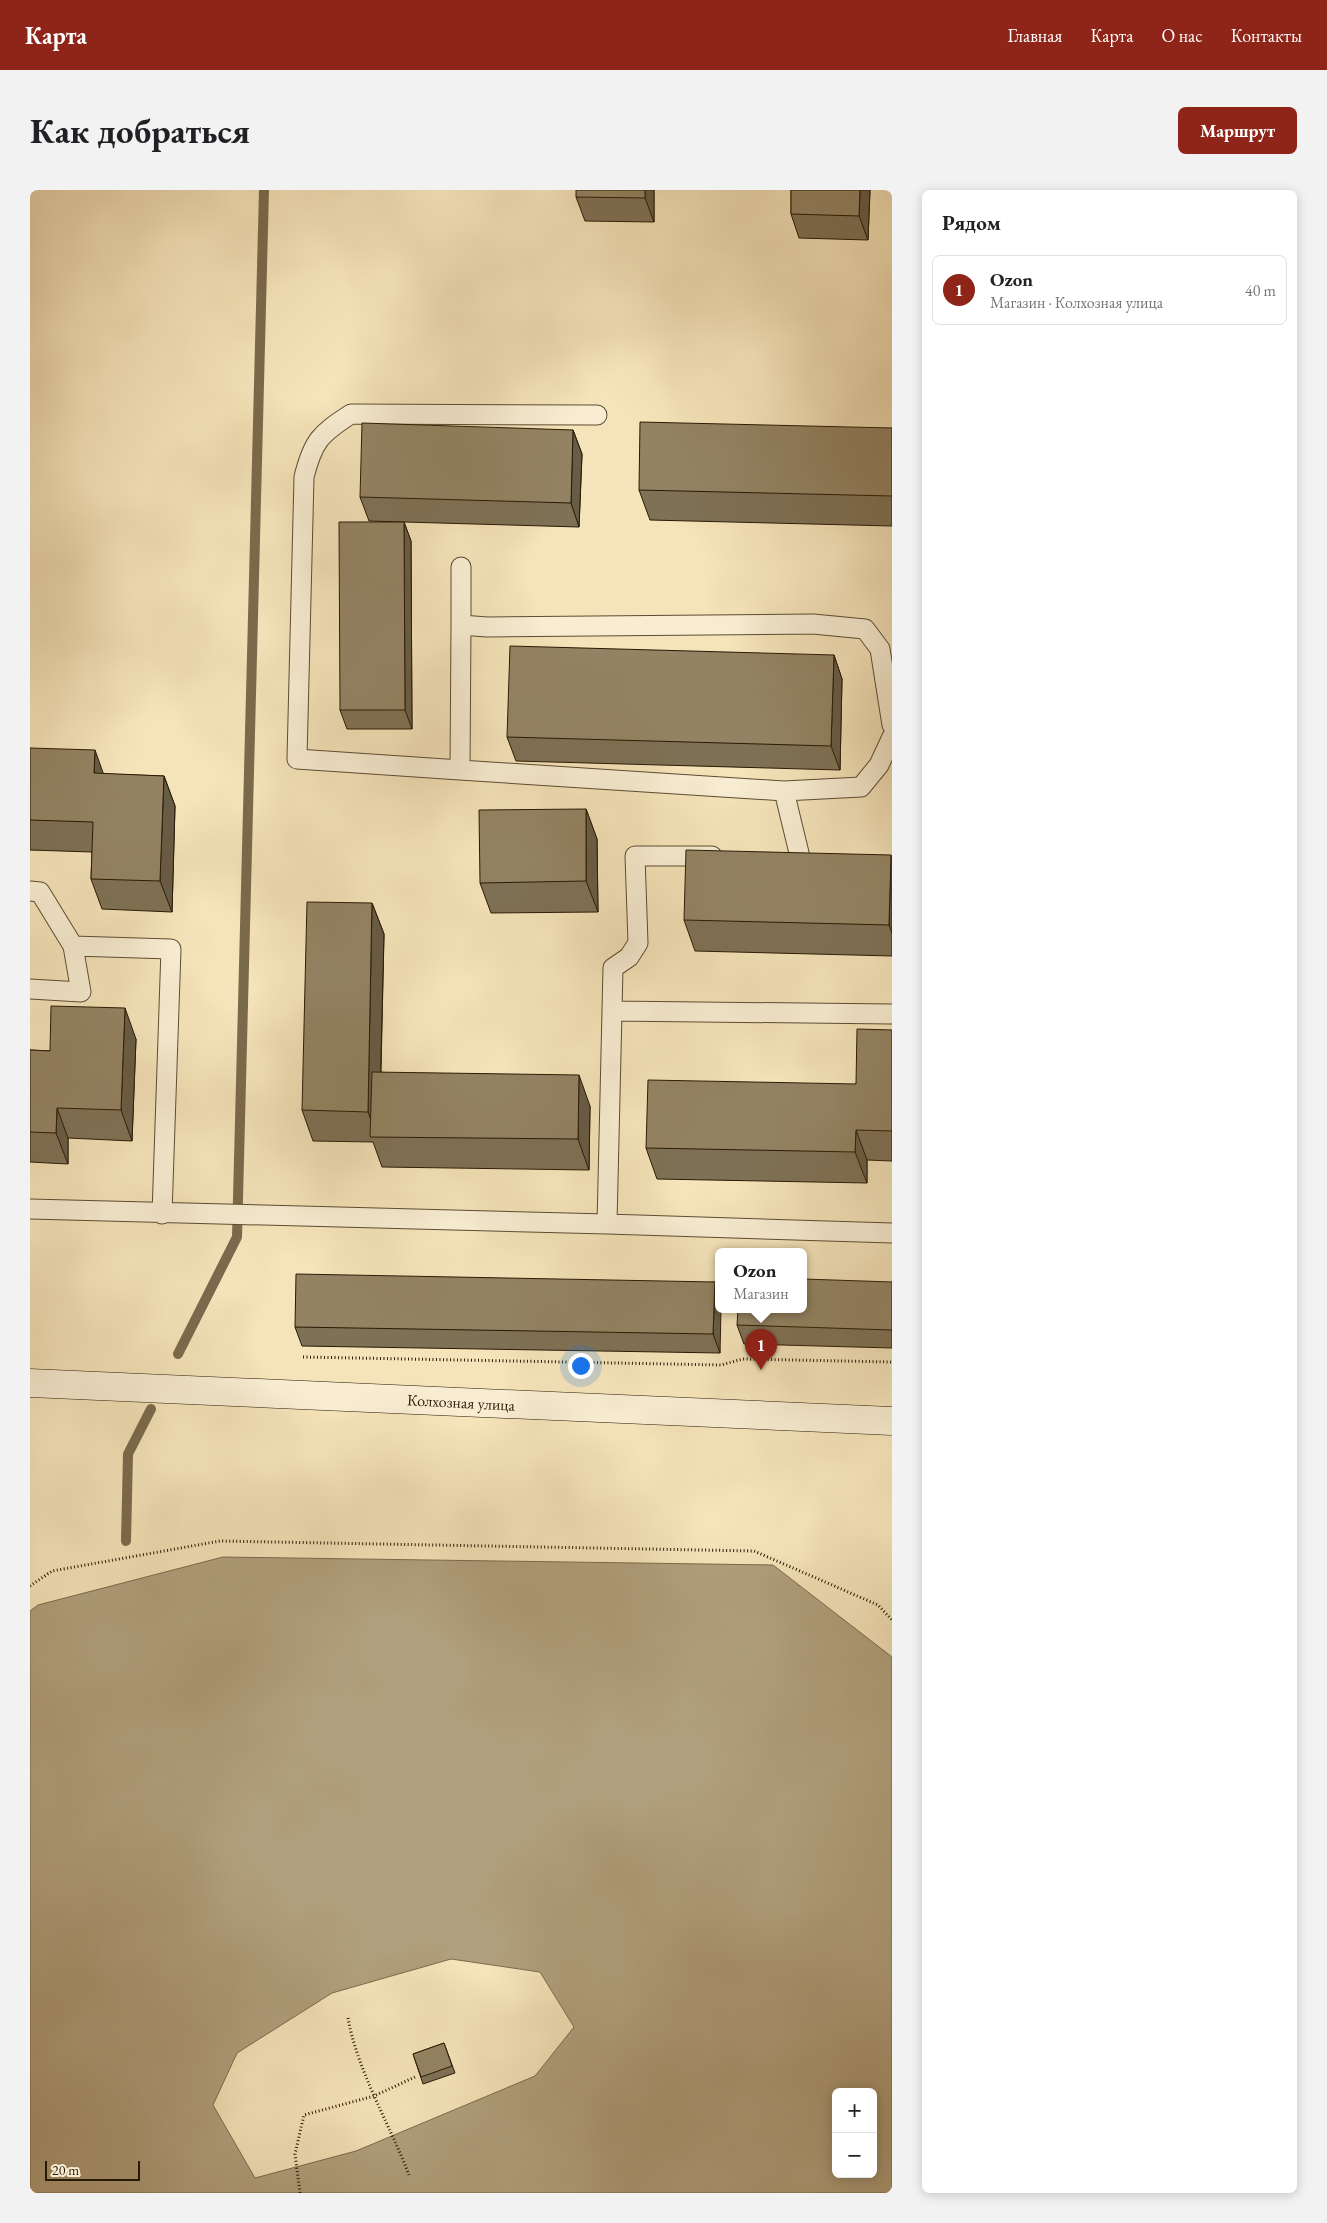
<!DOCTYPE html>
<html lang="ru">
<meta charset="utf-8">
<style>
:root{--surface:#fff;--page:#f2f2f2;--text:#202124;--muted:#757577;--line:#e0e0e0;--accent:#8f2418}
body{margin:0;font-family:"EB Garamond",serif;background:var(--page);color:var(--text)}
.controls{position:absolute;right:15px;bottom:15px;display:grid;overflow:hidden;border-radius:8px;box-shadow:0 2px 12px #0003}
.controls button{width:45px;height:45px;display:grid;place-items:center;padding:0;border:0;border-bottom:1px solid var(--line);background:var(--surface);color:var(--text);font:25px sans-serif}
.scale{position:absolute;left:15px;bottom:12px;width:95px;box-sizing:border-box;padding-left:5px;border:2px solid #291a05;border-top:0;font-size:14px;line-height:18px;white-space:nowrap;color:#291a05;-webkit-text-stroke:4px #f8edd2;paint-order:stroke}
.you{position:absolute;left:550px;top:1175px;width:18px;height:18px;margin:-12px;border:4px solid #fff;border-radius:50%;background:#1a73e8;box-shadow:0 0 0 8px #1a73e833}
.badge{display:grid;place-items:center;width:32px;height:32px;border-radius:50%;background:var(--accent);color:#fff;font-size:16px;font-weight:700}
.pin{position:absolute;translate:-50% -41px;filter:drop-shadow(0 1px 2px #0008)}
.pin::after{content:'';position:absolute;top:26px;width:18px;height:15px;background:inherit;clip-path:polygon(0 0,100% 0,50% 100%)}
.popup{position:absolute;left:685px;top:1058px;width:92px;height:65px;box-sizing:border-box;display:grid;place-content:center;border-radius:8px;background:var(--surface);filter:drop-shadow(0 1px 4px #0005);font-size:16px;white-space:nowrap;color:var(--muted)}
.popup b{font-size:19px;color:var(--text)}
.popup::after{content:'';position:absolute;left:50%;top:100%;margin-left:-10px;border:10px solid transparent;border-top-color:var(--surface)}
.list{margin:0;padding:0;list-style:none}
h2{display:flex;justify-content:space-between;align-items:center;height:65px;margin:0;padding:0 20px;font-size:21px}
h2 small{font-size:16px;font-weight:400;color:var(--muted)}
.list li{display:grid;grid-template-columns:32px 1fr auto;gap:15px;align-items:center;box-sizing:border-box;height:70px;margin:0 10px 10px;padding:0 10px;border:1px solid var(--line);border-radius:8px}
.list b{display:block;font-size:19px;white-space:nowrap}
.list p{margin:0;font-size:16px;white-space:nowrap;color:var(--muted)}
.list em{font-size:16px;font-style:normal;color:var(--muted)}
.map{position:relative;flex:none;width:862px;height:2003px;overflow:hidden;border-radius:8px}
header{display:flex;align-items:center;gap:30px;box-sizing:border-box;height:70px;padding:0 25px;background:var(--accent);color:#fff}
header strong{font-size:24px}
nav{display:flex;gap:28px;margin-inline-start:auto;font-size:18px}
.intro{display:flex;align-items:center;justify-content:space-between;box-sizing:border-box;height:120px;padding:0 30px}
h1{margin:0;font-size:35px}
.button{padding:12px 22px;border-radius:8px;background:var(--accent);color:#fff;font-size:18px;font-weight:700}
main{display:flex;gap:30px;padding:0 30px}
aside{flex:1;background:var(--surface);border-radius:8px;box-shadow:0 2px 12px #0003}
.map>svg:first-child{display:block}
.water{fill:#b09f7c;stroke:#7a6a4c;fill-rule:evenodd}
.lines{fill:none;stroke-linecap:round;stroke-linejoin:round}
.stream{stroke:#7a6a4c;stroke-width:10}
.lane-casing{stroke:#5c4c32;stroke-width:21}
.secondary-casing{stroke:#291a05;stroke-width:29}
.path{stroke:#291a05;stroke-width:3;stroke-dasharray:1 2.5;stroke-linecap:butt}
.lane{stroke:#f8edd2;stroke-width:19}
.secondary{stroke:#f8edd2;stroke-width:28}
.wall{fill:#7e7155;stroke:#291a05}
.shaded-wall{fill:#675c45;stroke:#291a05}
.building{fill:#938363;stroke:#291a05}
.labels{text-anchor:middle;stroke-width:4;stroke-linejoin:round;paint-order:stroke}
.street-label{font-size:16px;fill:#291a05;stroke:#f8edd2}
</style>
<header>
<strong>Карта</strong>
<nav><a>Главная</a><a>Карта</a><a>О нас</a><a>Контакты</a></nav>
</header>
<div class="intro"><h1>Как добраться</h1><a class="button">Маршрут</a></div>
<main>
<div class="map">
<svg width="862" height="2003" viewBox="0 0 862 2003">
<rect width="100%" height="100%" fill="#f5e3b9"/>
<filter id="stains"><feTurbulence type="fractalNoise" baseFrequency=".004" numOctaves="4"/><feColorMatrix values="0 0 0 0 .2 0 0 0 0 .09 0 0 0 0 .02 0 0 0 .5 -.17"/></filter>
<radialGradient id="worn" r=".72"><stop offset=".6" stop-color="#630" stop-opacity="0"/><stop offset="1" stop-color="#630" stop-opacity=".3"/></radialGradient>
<path class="water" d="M193,1367l550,8 119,92v536h-862v-582l8,-6zM421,1769l89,13 34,55 -39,49 -179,75 -101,27 -42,-73 24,-52 95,-60zM806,1902h37v82h-37z"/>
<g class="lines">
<path class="stream" d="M148,1164l59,-117 27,-1047
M96,1351l2,-87 23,-45"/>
<g class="lane-casing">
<path id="lane" d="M431,435v-58
M862,535l-12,-76 -15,-20 -52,-5 -326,3 -26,-2 -1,145 324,21 77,-4 18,-22 13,-28
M430,580l-163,-11 7,-282c9,-36 16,-43 47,-63l246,1
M754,601l16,66
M0,701l10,1 33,54 98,3 -9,265
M0,799l51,3 -8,-46
M582,821l280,3
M0,1019l577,15 285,9
M577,1034l6,-256 16,-11 9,-14 -3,-87h77"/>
</g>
<g class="secondary-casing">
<path id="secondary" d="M0,1193l862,38"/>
</g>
<path class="path" d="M273,1167l418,8 22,-6 149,3
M0,1396l22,-15 168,-30 534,10 124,54 14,15
M318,1828c9,52 42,107 61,157
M270,2003l-5,-39 9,-39 70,-19 41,-19"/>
<use href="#lane" class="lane"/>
<use href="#secondary" class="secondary"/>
</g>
<path class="wall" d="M624,0v32l-69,-1 -9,-24z
M761,0h79l-2,50 -69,-2 -8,-24z
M862,238v98l-242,-6 -11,-30z
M543,240l9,24 -3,73 -175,-5 7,19 1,188h-65l-7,-19 64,-188 -35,-1 -9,-24z
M804,465l8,24 -2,91 -324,-9 -9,-24z
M0,558l74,26 60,2 11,30 -3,106 -70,-3 -11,-30 1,-27 -62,-2z
M556,619l11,30 1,73 -107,1 -11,-30z
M862,668v98l-197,-5 -11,-31z
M342,713l12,31 -3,138 209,34 -1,64 -207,-3 -9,-25 -60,-1 -11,-31z
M862,840v131l-25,-1v23l-210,-4 -11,-31 210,-64z
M106,849l-4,102 -64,-3v26l-38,-2v-112l20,1z
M685,1092l5,71 -418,-7 -7,-19z
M862,1092v66l-148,-4 -7,-19z
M414,1853l11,30 -32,11 -10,-30z"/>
<path class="shaded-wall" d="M615,0h9v32l-9,-24z
M830,0h10l-2,50 -9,-24z
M543,240l9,24 -3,73 -8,-24z
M374,332l7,19 1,188 -7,-19z
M804,465l8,24 -2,91 -9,-24z
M65,560l11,31 -12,-8z
M134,586l11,30 -3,106 -12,-31z
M556,619l11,30 1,73 -12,-31z
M861,665l1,3v75l-3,-8z
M342,713l12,31 -5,203h-2l-9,-25z
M95,818l11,31 -4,102 -11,-31z
M549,885l11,31 -1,64 -11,-31z
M27,918l11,30v26l-12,-31z
M826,940l11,30v23l-12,-31z
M685,1092l3,11v16h3l-1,44 -7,-19z"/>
<path class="building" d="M546,0h69v8l-69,-1z
M761,0h69l-1,26 -68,-2z
M610,232l252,6v68l-253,-6z
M332,233l211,7 -2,73 -211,-6z
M309,332h65l1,188h-65z
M480,456l324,9 -3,91 -324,-9z
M0,558l65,2 -1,23 70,3 -4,105 -69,-2 2,-57 -63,-2z
M556,619v72l-106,2 -1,-73z
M656,660l205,5 -2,70 -205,-5z
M277,712l65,1 -4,209 -66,-2z
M21,816l74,2 -4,102 -64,-2 -1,25 -26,-1v-82l20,1z
M827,839l35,1v101l-36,-1 -1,22 -209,-4 2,-68 208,4z
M342,882l207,3 -1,64 -208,-2z
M266,1084l419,8 -2,52 -418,-7z
M774,1089l88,3v48l-155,-5 1,-16h66z
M414,1853l8,23 -31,11 -8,-23z"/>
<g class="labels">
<g class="street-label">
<text transform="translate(431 1212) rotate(3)" y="6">Колхозная улица</text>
</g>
</g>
<rect width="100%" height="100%" filter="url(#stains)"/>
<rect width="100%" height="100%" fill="url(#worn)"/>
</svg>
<div class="controls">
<button>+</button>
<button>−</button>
</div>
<div class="scale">20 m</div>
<div class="you"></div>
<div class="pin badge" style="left:731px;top:1180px">1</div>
<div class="popup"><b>Ozon</b>Магазин</div>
</div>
<aside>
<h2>Рядом<small></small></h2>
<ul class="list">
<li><span class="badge">1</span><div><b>Ozon</b><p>Магазин · Колхозная улица</p></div><em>40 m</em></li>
</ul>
</aside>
</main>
